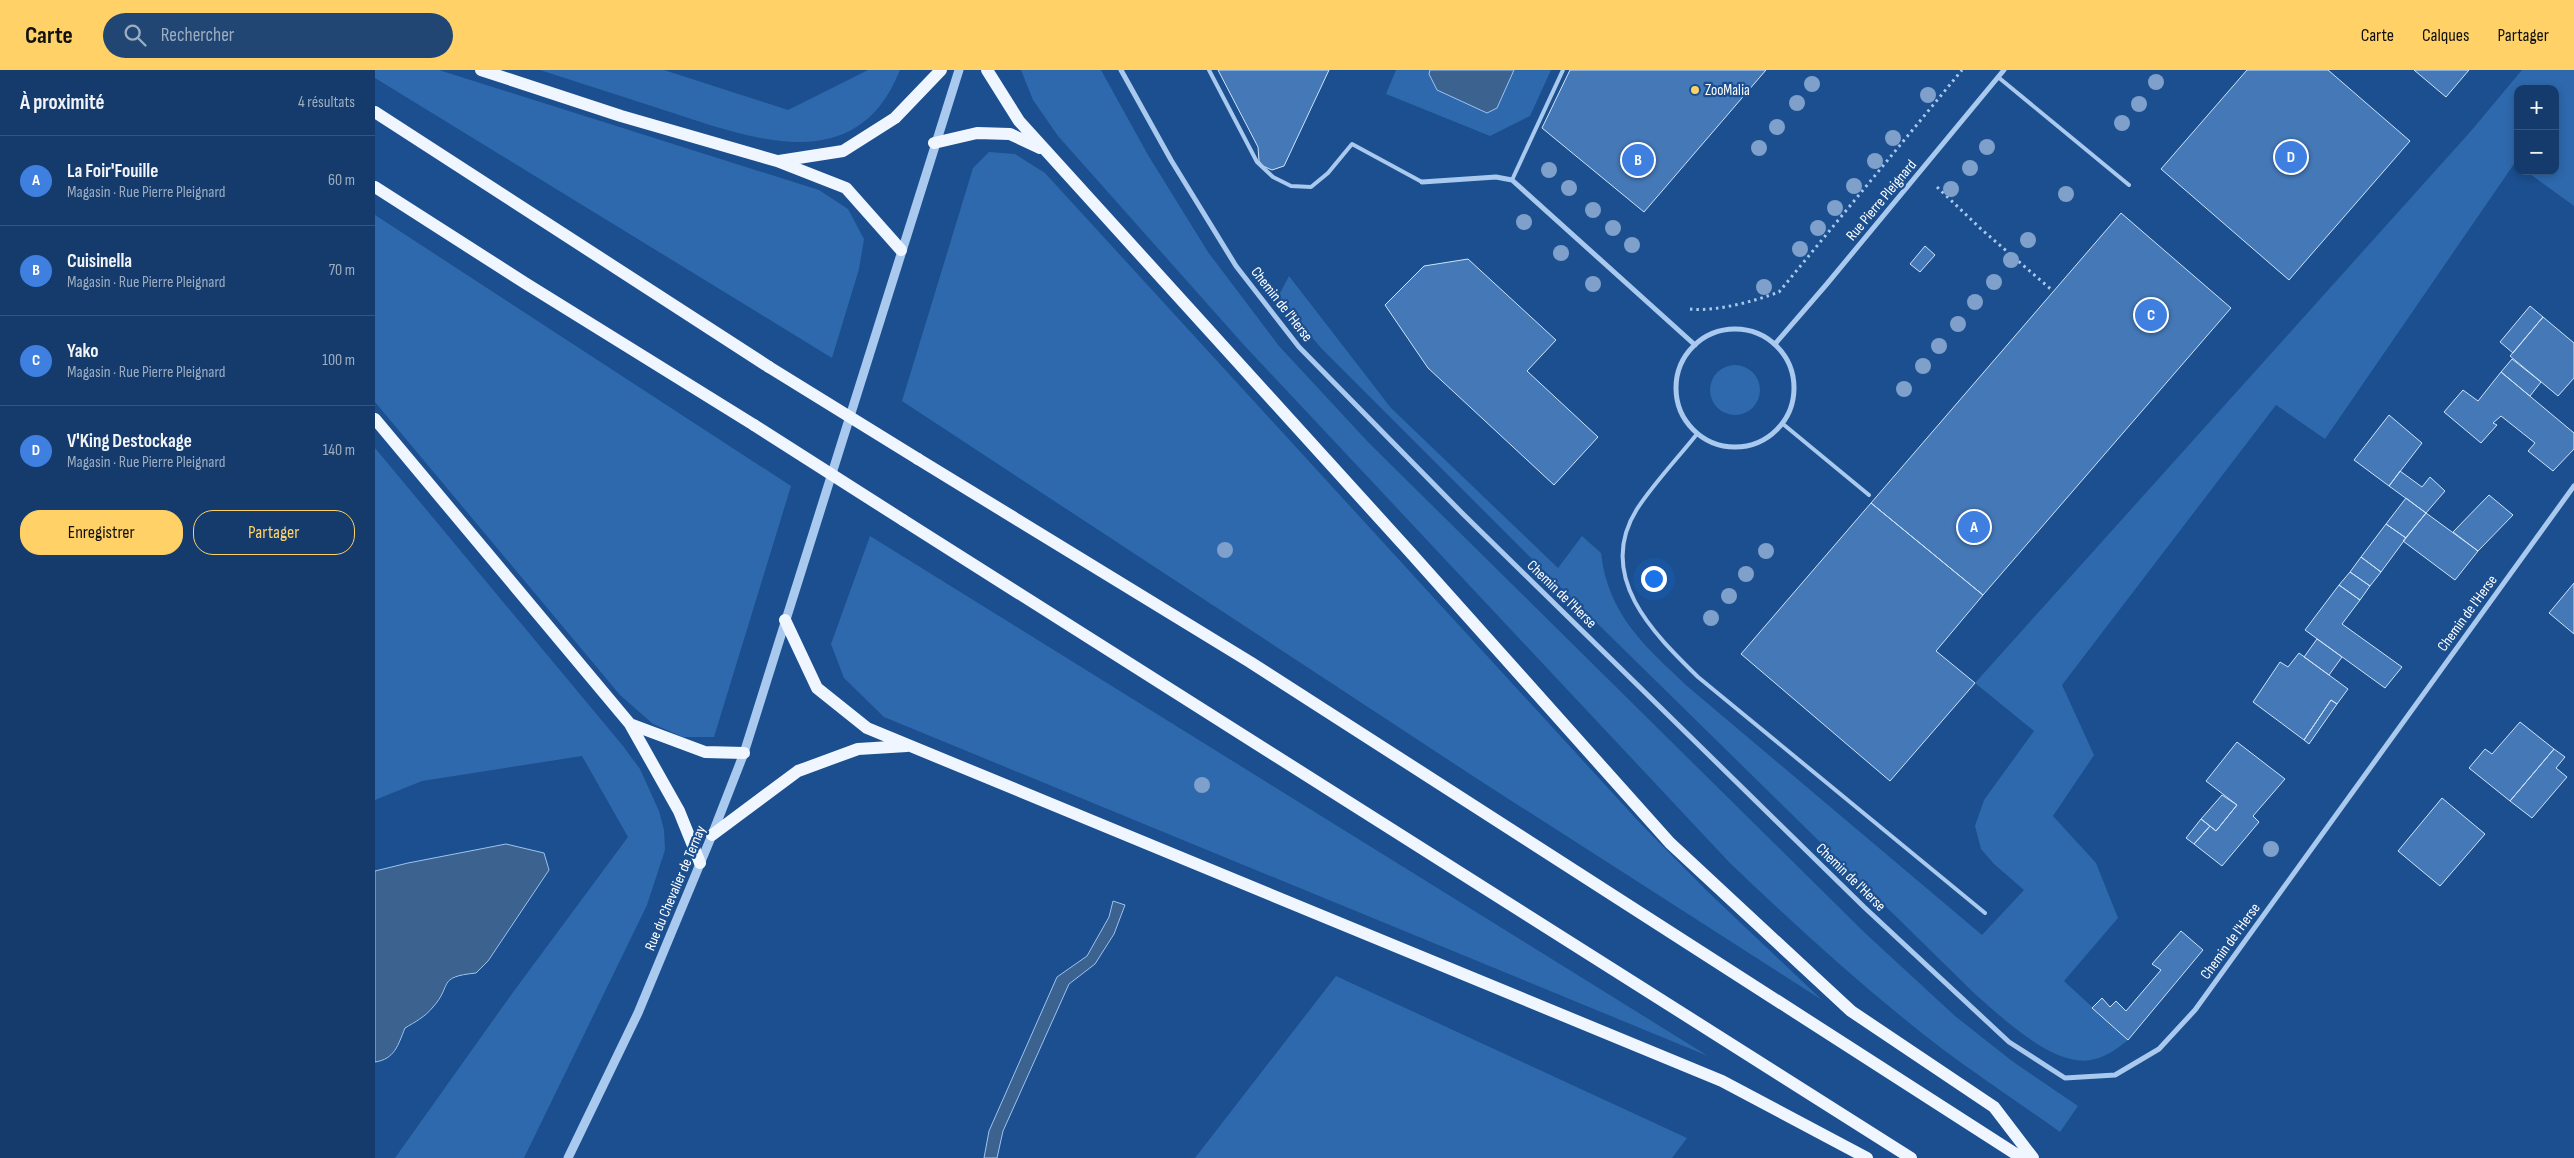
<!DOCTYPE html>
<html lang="fr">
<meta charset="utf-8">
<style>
:root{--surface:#143b6b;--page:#214673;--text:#f1f3f6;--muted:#9dadc1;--line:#33557e;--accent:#ffd166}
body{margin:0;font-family:"Sofia Sans Condensed",sans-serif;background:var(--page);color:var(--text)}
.controls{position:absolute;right:15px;top:15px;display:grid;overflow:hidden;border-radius:10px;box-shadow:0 2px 8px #0003}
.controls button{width:45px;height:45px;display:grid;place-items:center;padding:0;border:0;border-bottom:1px solid var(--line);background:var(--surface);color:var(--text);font:25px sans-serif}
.you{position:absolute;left:1278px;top:508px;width:18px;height:18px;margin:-12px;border:4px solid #fff;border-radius:50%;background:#1a73e8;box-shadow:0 0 0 8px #1a73e833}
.badge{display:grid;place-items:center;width:32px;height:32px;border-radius:50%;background:var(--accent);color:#fff;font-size:16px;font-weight:700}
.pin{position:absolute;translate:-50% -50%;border:2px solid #fff;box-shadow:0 1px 5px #0006}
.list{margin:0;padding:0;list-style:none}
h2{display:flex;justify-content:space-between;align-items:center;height:65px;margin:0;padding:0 20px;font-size:21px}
h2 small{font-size:16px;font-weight:400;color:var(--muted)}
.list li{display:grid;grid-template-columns:32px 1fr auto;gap:15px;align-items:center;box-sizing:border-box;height:90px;padding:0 20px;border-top:1px solid var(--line)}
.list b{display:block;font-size:19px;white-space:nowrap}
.list p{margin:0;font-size:16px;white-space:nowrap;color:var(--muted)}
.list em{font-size:16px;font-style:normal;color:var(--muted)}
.actions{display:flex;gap:10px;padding:15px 20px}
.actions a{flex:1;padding:11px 0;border:1px solid var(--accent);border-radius:20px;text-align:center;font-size:18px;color:var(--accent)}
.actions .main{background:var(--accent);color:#111}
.icon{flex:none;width:28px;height:28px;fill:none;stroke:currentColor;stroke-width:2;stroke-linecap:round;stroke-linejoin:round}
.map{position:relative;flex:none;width:2199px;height:1088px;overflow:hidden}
header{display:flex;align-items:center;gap:30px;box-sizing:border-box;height:70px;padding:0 25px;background:var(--accent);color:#111}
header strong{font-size:24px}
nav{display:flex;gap:28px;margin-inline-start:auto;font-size:18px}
.search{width:350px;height:45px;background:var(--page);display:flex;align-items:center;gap:12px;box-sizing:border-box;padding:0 18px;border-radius:28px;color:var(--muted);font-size:19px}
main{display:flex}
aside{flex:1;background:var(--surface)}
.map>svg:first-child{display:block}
.green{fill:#2e69ad}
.water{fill:#3c6290;stroke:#9cc4f0}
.building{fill:#4478b7;stroke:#cfe3fa}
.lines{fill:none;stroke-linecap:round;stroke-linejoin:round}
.path{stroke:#a9c9ee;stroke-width:3;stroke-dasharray:2.5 4;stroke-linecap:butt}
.service{stroke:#a9c9ee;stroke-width:4}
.minor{stroke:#a9c9ee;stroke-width:5}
.tertiary{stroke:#a9c9ee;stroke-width:9}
.primary{stroke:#f0f6ff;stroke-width:12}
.primary-bridge{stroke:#f0f6ff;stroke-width:12}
.tree{fill:#7ea0ca}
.poi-dot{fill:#ffd166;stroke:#1b4f8f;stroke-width:2}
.labels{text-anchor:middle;stroke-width:4.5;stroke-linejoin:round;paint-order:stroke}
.poi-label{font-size:15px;fill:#fff;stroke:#1b4f8f;text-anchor:start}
.street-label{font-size:15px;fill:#fff;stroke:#1b4f8f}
</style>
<header>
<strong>Carte</strong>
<div class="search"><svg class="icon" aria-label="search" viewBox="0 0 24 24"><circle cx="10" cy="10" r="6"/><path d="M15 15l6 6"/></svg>Rechercher</div>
<nav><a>Carte</a><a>Calques</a><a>Partager</a></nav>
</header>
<main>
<aside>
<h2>À proximité<small>4 résultats</small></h2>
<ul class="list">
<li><span class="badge" style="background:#3f7fe0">A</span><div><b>La Foir'Fouille</b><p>Magasin · Rue Pierre Pleignard</p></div><em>60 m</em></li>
<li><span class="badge" style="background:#3f7fe0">B</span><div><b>Cuisinella</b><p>Magasin · Rue Pierre Pleignard</p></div><em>70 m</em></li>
<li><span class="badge" style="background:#3f7fe0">C</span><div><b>Yako</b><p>Magasin · Rue Pierre Pleignard</p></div><em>100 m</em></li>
<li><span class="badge" style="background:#3f7fe0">D</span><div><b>V'King Destockage</b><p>Magasin · Rue Pierre Pleignard</p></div><em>140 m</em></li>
</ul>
<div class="actions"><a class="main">Enregistrer</a><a>Partager</a></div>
</aside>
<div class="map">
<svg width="2199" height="1088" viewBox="0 0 2199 1088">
<rect width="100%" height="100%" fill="#1b4f8f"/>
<path class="green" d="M0,0h64l380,120 29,19 16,30 -5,30 -27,89 -457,-280z
M165,0h124l124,40 80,-40h32c-43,109 -147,69 -230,42 -43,-14 -87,-28 -130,-42z
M646,0h80l47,85 60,97 71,94 89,96 497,491 90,83 57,45 66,45 -18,26c-38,-27 -77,-53 -115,-81 -76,-58 -147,-123 -216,-189l-486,-518 -185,-208 -25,-36z
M1021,0h155l-21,46 -40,20 -104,-42z
M2147,0h52v136l-48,-35h29v-82h-37v77l-4,-2 -189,275 -49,-34 -214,280 32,70 -41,61 43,47 22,55 -54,63 64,59c-11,9 -22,17 -37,20 -38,7 -88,-42 -115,-65l-427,-419 -228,-228 -43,-51 11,-21 102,132 167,160 24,-32 19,17c7,62 44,93 86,133l295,249 42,-45 -30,-26 -13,-15 -6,-23 9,-26 50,-69 -59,-48 496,-552z
M614,82l26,2 30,19 595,650 67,68 115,109 -343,-220 -577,-379 71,-233z
M0,145l416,271 -77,251h-31l-30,-13 -33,-29 -245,-293z
M1335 320a25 25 0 1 1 50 0a25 25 0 1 1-50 0Z
M0,378l248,298 17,23 19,42 5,19 1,20 -18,55 -123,253h-129l116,-163 117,-158 -46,-81 -160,25 -47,19z
M495,466l838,520 -824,-339 -40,-39 -13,-34z
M961,906l351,162 -15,20h-477z"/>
<path class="water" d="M1055,0h84l-17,38 -10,5 -50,-23 -8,-16z
M131,774l38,9 5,17 -61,91 -12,12c-40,4 -23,12 -43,34 -8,10 -18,15 -28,21 -7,17 -10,31 -30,34v-191l33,-8z
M738,831l12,4 -11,29 -19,30 -26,20 -66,147 -6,27h-13l5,-27 68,-154 30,-21 22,-39z"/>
<path class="building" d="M843,0h111l-45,96 -12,4 -9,-4 -4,-5 -1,-14z
M1195,0h196l-122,142 -102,-84z
M1872,0h81l82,71 -121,139 -128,-111z
M2039,0h55l-23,27z
M1746,143l110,95 -248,287 -112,-92z
M1550,176l10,9 -15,17 -10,-8z
M1093,189l88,81 -29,31 71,66 -44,48 -126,-117 -43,-63 39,-39z
M2155,236l13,11 -30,36 -13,-11z
M2168,247l31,26v35l-16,18 -48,-40z
M2137,289l29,23 -11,14 -29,-24z
M2126,302l73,61v16l-21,22 -25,-20 7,-8 -34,-27 -8,7 4,2 -16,18 -37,-31 19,-22 15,11z
M2014,345l33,28 -33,43 -35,-26z
M2025,401l22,16 8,-10 15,14 -19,22 -37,-27z
M2114,425l24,20 -35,36 -25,-19z
M2031,428l20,15 -20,25 -20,-14z
M1496,433l112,92 -47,56 39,32 -85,98 -149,-127z
M2051,443l52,38 -23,29 -52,-39z
M2011,454l20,14 -25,34 -20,-15z
M1986,487l20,15 -11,14 -20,-14z
M1975,502l20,14 -10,14 -21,-15z
M2199,513v51l-25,-21z
M1964,515l21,15 -18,24 60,43 -17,21 -80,-58z
M1942,569l25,18 -13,18 -25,-18z
M1924,583l49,36 -11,15 -6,-4 -27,40 -51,-38 27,-40 8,5z
M1956,630l6,4 -28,40 -5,-4z
M2145,652l34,27 -44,52 -41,-33 16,-19 7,5z
M1862,672l48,37 -32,37 6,6 -37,44 -28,-22 16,-18 6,5 21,-26 -31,-24z
M2179,679l11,8 -9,11 11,9 -35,41 -22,-17z
M1847,725l15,10 -21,26 -15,-12z
M2067,728l43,36 -45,52 -42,-35z
M1826,749l9,7 -16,18 -8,-6z
M1806,861l22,19 -75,90 -36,-32 10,-10 8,9 6,-6 10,10 35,-41 -9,-6z"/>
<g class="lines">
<path class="path" d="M1562,117l44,42 72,62
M1315,239c26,3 65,-8 89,-17l183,-222"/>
<path class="service" d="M834,0l48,92 16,15 18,9 20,1 17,-14 24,-29 70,38
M1623,7l131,108
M1137,110l51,-110
M1408,354l86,71
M1322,364c-20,25 -43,49 -60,75 -42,67 16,124 61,168l287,236"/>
<path class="minor" d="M746,0l50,90 65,106 63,81 163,166 402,394 145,135 56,36 50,-3 44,-26 36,-39 379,-524
M1047,112l74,-5 16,3 183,165
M1301 318a59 59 0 1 1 118 0a59 59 0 1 1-118 0Z
M1400,274l51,-59 178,-215"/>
<path class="tertiary" d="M193,1088l70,-145 74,-178 32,-82 215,-683"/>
<path class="primary" d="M106,0l140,46 156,45 69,27 55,62
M612,0l32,51 391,431 260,291 181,168 143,96 39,51
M0,42l394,255
M559,73l43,-10 33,1 30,14
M404,91l64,-10 52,-33 46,-48
M0,117l150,96 229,142
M0,349l255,305 49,87 21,52
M543,389l332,203 772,496
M528,450l1008,638
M410,550l32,68 50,40 855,353 145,77
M255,654l75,28 39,1
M337,765l86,-64 60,-22 49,-3"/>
<path class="primary-bridge" d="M394,297l149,92
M379,355l149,95"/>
</g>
<g class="tree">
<circle cx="1781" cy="12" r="8"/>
<circle cx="1437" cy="14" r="8"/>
<circle cx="1553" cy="25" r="8"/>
<circle cx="1422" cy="33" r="8"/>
<circle cx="1764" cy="34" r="8"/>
<circle cx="1747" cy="53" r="8"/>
<circle cx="1402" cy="57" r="8"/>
<circle cx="1518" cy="68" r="8"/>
<circle cx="1612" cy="77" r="8"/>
<circle cx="1384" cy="78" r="8"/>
<circle cx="1500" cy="91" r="8"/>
<circle cx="1595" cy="98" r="8"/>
<circle cx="1174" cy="100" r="8"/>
<circle cx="1479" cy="116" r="8"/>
<circle cx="1194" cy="118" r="8"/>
<circle cx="1576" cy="119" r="8"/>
<circle cx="1691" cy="124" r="8"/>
<circle cx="1460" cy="138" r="8"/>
<circle cx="1218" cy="140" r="8"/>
<circle cx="1149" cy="152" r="8"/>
<circle cx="1238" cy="158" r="8"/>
<circle cx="1443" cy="158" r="8"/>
<circle cx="1653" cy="170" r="8"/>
<circle cx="1257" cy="175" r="8"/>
<circle cx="1425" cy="179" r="8"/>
<circle cx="1186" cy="183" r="8"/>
<circle cx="1636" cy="190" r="8"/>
<circle cx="1619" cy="212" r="8"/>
<circle cx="1218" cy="214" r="8"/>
<circle cx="1389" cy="217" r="8"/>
<circle cx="1600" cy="232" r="8"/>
<circle cx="1583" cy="254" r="8"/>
<circle cx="1564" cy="276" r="8"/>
<circle cx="1548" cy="296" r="8"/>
<circle cx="1529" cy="319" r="8"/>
<circle cx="850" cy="480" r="8"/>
<circle cx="1391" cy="481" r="8"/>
<circle cx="1371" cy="504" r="8"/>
<circle cx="1354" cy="526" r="8"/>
<circle cx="1336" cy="548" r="8"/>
<circle cx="827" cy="715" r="8"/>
<circle cx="1896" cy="779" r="8"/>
</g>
<circle class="poi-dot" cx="1320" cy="20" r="5"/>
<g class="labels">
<g class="poi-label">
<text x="1330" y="25">ZooMalia</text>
</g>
<g class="street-label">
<text transform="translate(1506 130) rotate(-50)" y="5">Rue Pierre Pleignard</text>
<text transform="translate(907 234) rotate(52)" y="5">Chemin de l'Herse</text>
<text transform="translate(1187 524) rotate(44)" y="5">Chemin de l'Herse</text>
<text transform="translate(2092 543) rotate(-54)" y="5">Chemin de l'Herse</text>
<text transform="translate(1476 807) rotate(44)" y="5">Chemin de l'Herse</text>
<text transform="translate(300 818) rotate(-67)" y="5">Rue du Chevalier de Ternay</text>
<text transform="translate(1855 871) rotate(-54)" y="5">Chemin de l'Herse</text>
</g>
</g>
</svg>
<div class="controls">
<button>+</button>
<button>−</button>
</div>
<div class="you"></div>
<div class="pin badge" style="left:1599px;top:457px;background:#3f7fe0">A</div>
<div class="pin badge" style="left:1263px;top:90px;background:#3f7fe0">B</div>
<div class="pin badge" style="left:1776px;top:245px;background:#3f7fe0">C</div>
<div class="pin badge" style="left:1916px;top:87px;background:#3f7fe0">D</div>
</div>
</main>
